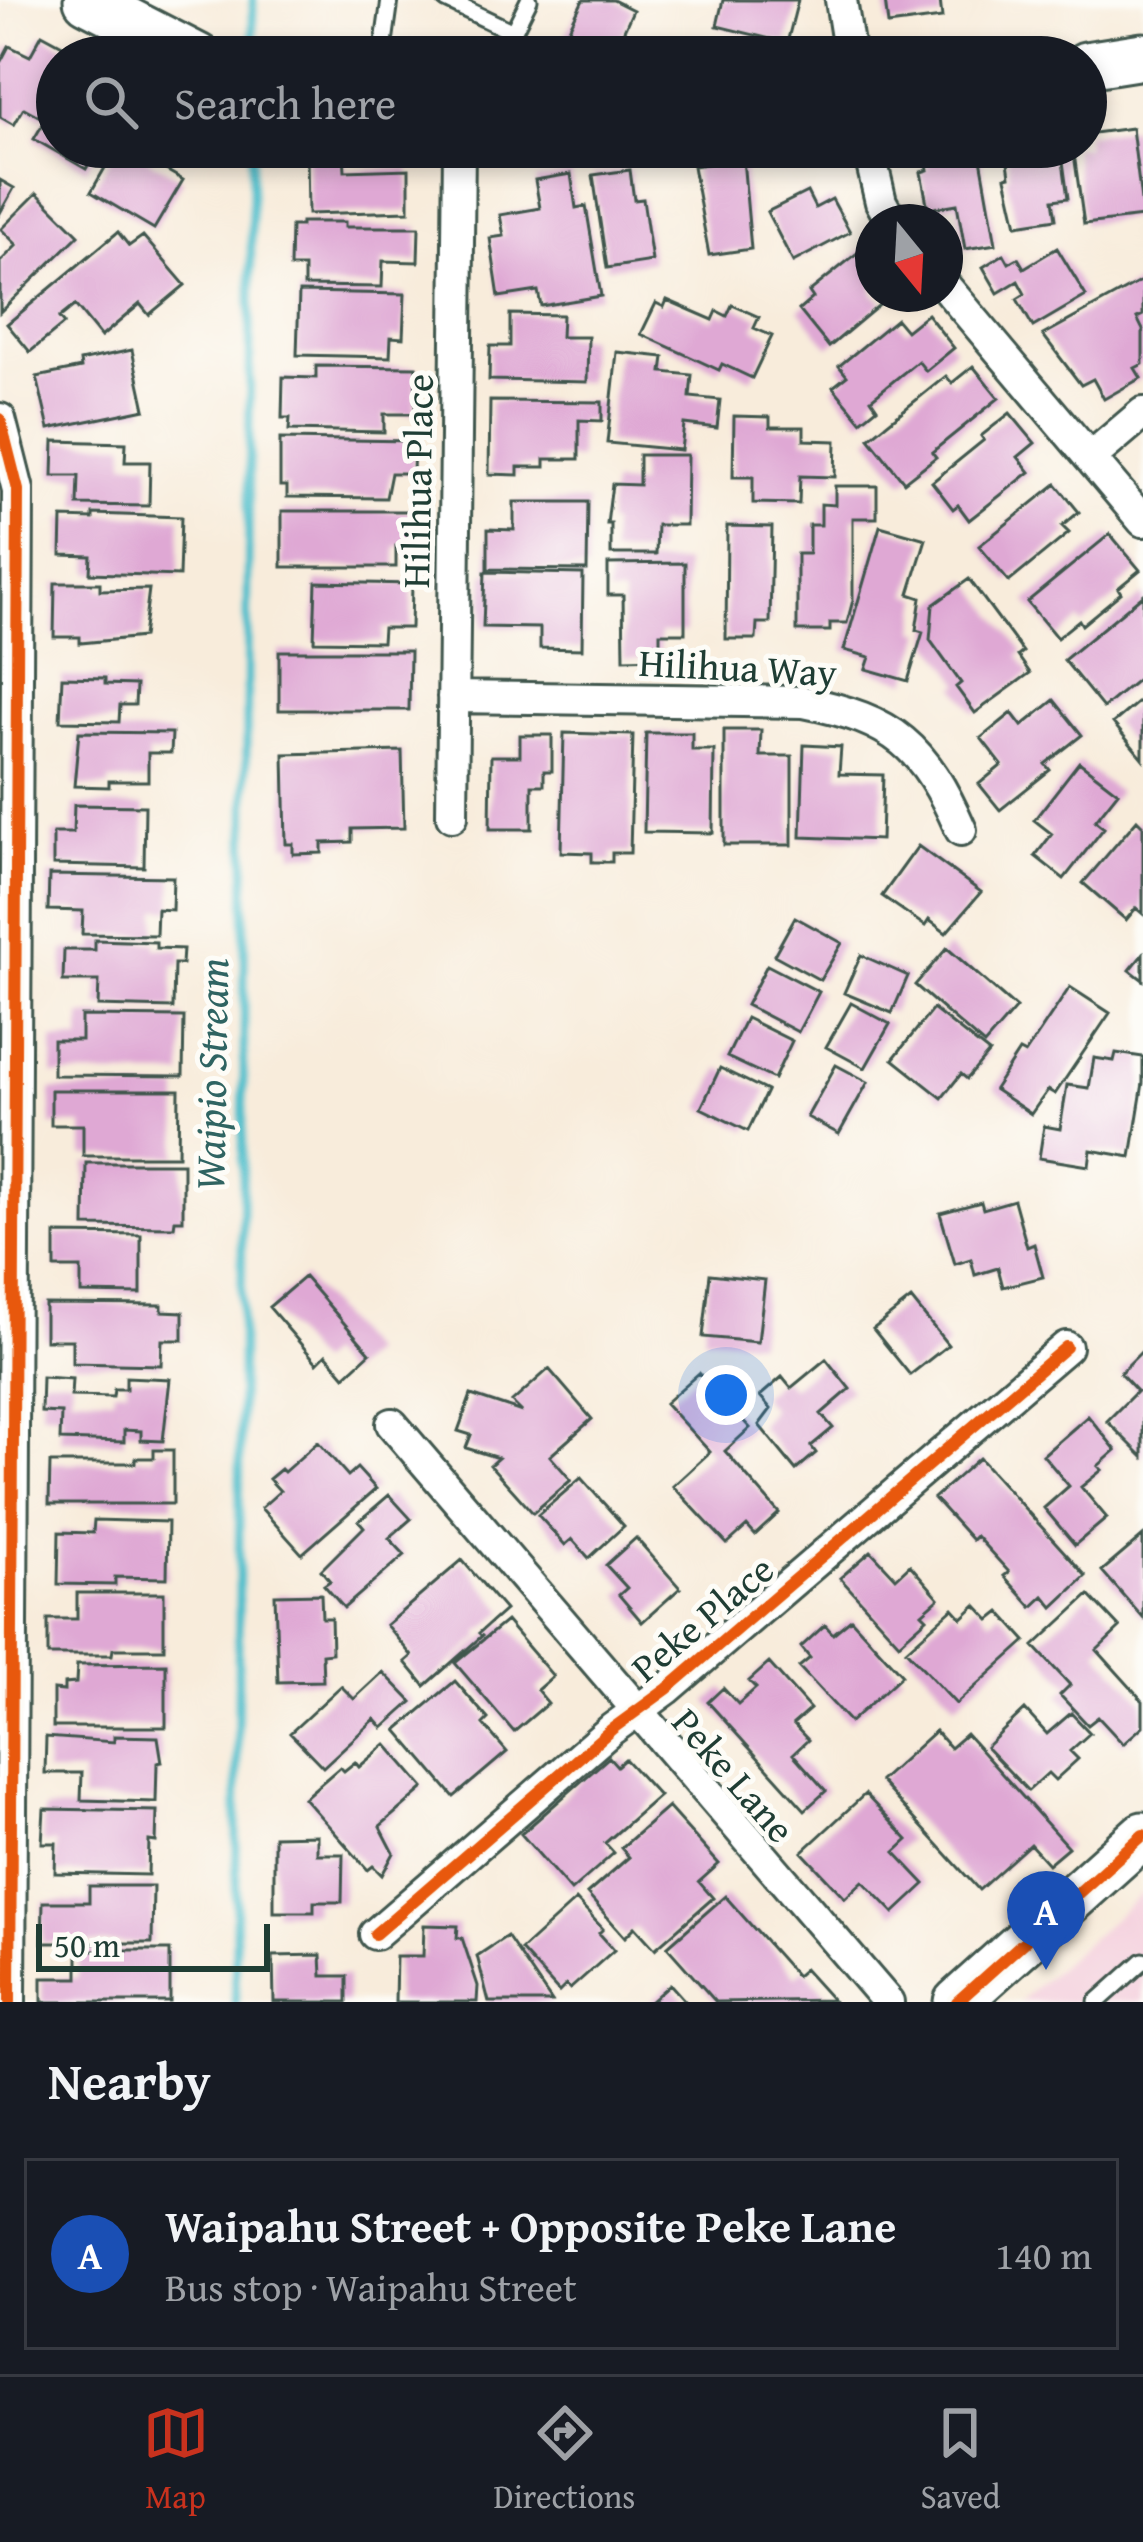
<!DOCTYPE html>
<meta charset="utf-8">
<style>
:root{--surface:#171b24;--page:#242831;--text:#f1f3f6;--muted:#9ea1a6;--line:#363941;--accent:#c8321e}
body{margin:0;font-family:"Gentium Book Plus",serif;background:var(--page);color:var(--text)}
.compass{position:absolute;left:855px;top:204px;width:108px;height:108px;border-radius:50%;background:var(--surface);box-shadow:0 6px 18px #0003;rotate:162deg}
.scale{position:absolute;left:36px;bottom:30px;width:234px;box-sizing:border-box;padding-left:12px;border:6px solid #1f3d34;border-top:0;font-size:33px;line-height:42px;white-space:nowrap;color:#1f3d34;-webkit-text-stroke:9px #fdfcf7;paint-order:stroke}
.you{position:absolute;left:726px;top:1395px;width:42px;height:42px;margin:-30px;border:9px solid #fff;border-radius:50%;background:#1a73e8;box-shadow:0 0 0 18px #1a73e833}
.badge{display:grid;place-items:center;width:78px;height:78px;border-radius:50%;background:var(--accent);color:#fff;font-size:39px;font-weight:700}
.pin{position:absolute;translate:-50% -99px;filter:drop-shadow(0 3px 6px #0008)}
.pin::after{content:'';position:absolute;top:63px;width:42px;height:36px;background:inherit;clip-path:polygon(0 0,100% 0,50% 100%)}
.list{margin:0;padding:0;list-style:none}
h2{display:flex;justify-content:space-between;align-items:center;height:156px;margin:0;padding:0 48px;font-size:51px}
h2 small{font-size:39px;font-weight:400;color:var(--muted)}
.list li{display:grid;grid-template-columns:78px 1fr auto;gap:36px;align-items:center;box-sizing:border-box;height:192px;margin:0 24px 24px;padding:0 24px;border:3px solid var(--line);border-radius:0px}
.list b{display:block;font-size:45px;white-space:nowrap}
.list p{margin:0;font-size:39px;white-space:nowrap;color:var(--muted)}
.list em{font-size:39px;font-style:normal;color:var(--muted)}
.icon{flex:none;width:66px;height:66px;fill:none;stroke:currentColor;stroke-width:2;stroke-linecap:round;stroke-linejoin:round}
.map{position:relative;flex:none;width:1143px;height:2002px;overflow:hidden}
.search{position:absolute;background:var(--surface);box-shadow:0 6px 18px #0003;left:36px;right:36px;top:36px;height:132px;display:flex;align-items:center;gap:30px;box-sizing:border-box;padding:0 42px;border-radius:66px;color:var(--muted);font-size:45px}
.sheet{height:372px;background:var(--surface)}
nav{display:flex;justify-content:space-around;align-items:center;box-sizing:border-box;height:168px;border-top:3px solid var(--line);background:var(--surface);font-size:33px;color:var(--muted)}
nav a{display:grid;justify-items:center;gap:6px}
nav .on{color:var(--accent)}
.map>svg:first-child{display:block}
.built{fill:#f4cfdd}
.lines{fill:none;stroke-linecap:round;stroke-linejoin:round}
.stream{stroke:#53c0cc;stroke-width:9}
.building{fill:#dfa8d4}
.lane-casing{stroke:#40574d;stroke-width:21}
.street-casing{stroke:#40574d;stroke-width:36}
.secondary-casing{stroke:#40574d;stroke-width:51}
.lane{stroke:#fff;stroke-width:15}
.street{stroke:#fff;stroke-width:30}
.secondary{stroke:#fff;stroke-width:45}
.cycleway-casing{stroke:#fdfcf7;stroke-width:20}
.cycleway{stroke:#e8590c;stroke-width:12}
.labels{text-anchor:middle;stroke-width:10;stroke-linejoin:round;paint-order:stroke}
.street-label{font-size:39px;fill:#1f3d34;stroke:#fdfcf7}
.water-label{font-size:42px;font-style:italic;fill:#2f6462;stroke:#fdfcf7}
</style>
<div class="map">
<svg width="1143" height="2002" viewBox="0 0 1143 2002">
<rect width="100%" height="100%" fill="#fdfcf7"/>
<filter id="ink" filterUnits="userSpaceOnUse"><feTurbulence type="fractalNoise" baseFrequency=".00833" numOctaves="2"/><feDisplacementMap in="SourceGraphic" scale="24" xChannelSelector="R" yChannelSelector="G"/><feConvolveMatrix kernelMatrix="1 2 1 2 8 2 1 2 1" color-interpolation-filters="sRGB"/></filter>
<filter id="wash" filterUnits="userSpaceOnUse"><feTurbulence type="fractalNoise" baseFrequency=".004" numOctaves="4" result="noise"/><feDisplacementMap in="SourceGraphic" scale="48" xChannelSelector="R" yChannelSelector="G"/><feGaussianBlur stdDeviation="2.7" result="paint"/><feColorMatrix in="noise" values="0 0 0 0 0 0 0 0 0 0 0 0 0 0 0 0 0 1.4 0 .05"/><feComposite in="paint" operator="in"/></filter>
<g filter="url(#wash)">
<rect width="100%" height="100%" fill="#f8ecdb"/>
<path class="built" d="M1143,1892v110h-124z"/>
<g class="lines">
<path class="stream" d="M253,57v-57
M235,2002l17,-1855"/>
</g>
<g id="blocks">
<path class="building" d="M583,0h30l20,10 -21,47h-57z
M723,0h75l-11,43 -70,-17z
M885,0h55l2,18 -54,7z
M42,34l35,19 -2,4h-18v34l-15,27 -18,-10 -10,17 -14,-8v-54l9,-17 21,10z
M57,100v47h42l-13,22 -52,-30z
M1132,128l11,89 -59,7 -11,-77h13v-13z
M117,147h33l-6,10 39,23 -29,49 -63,-37z
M943,147h36l17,97 -31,5 -8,-45 -29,5 -7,-37 7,-2 -3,-20z
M1028,147h33l7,51 -15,2 3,19 -39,6 -11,-48 4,-1 -3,-21 22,-4z
M344,153l1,18 64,-2v42l-101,3 -1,-60z
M743,159l8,90 -42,6 -16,-89z
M630,170l4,30 9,-1 9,62 -45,7 -14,-93z
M571,174l5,34 10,-2 15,90 -60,10 -3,-15 -39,6 -9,-59 14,-2 -4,-21 40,-7 -5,-28z
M0,180l14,8 -14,25z
M807,192l8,16 17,-9 18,33 -57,30 -26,-50z
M37,193l42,42 -79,77v-50l17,-17 -16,-16z
M301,222h44v5h74l-1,35 -35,-1 -1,26 -78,-1v-19h-14l1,-41h10z
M118,232l11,14 14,-10 42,49 -36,30 -9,-11 -39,33 -26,-32 -16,13 5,6 -34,28 -23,-28z
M873,247v47l10,8 -54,45 -30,-37 14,-12 -4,-6 52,-42 4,4z
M1057,248l29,48 -53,31 -16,-28 8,-5 -7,-13 -20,12 -15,-26 21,-13 5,9 9,-5 6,10z
M1143,280v35l-6,3 6,12v34l-8,4 6,10 -37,21 -11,-20 -12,6 -38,-50z
M299,292l106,2 -2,44 -12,-1 -1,20 -93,-2z
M667,300l46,20 4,-9 10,5 5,-11 27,12 -5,11 18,8 -20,42 -30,-14 -3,6 -78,-36 15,-31 8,4z
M510,314l52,1 -1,22h27l-1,45 -98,-2 1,-34h20z
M927,314l27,34 -28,23 -8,-10 -47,38 6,9 -16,13 -28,-34 14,-11 -8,-10 57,-47 10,12z
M132,350l13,59 -96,20 -12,-52 44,-9 -1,-7z
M617,352l47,5 -2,15 30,3 -2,22 30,3 -3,28 -33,-4 -3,26 -74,-7z
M316,366l100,1 -1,47h-31v18l-95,-2 1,-12h-8l1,-41 33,1z
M973,366l26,32 -67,54 4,5 -32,25 -35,-44 77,-62 6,7z
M490,401l112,1v19l-23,-1v39h-34v8h-27v8l-29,-1z
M1010,413l25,30 -17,14 12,15 -61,48 -11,-15 -5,4 -21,-27 52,-42 -3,-4z
M734,416l36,1v10h34v13l32,1 -1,36 -35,-1 -1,28 -46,-1v-26h-20z
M280,439l134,2 -1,32h-22l-5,25 -99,-1v-11h-7z
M54,441l72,2 -1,19h25l-1,44 -71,-1 1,-29h-26z
M639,455h48l-1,70h-29l-1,29h-45v-30h-4l5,-40 27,1z
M1056,484l23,28 -17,14 7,7 -60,49 -30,-36z
M835,486h42v32h-24v82l-6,23h-17v8h-33v-77h12v-29h12v-21l14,1z
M514,502h74l-1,68 -99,-1v-40l26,1z
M282,511h135v35h-21v21h-114z
M93,514l88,3 -2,59 -89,-3 1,-17 -30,-1 1,-37 31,1z
M727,526l45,1 -2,96h-13l-1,16h-30z
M880,526l46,13 -17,55 12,4 -5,32 7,2 -15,49 -42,-12 4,-12 -26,-7z
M1110,534l30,36 -22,18 3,5 -39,32 -3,-5 -22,18 -30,-36z
M685,563v70h-25v25l-36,1 -1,-64h-15v-31z
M485,572l98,2 -1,75 -42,-1v-20l-57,-1z
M969,579l54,73 -5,4 12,17 -55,40 -19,-26 5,-4 -31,-43 3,-35z
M316,582l96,2 -1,44h-28l-1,14 -68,-1z
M55,583h45v7l49,-1 -6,48 -63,6v-6h-26z
M1143,595v80l-40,33 -39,-48z
M279,651h131l-1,59h-130z
M62,677l43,1v6l31,1 -1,20h-15l-1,17 -59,-1z
M1143,698v61l-30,-36z
M1054,700l28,35 -37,29 5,6 -50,40 -21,-26 23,-19 -21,-27 31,-25 10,13z
M724,730h37l-1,26h32v89h-68z
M79,732l93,1 -1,20h-23v28h-39v6l-35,-1z
M564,733l69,2 -3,118h-18v9h-20v-9l-31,-1z
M646,733h46v17h22l-1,83 -69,-1z
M520,735h32v36h-8v14h-12v44h-42l1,-73h29z
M804,745l37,2 -2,27 44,1 -2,65 -80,-3z
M402,751l2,77 -52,1v13l-30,1v10l-29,1v-10h-7l-2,-90z
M1079,762l39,30 -23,29 9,7 -40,51 -29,-23 17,-22 -18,-14z
M74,805l71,1 -1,61 -91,-2v-32h20z
M1137,820l6,6v88l-7,-6 -10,12 -43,-37z
M918,846l63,46 -35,41 -17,-13 -4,6 -43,-30z
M49,875l124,2 -1,33 -15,-1 -1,26 -74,-1 1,-23 -35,-1z
M795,917l47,26 -22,37 -46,-25z
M95,940l61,2v6l27,1 -1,15h-8l-1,44 -75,-2 1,-25h-36l1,-31h31z
M947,948l69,60 -32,37 -69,-60z
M1143,954v26l-13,-10z
M861,955l47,21 -16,37 -48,-20z
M767,965l52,27 -21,40 -52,-27z
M1070,987l40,26 -55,81 -7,-4 -17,24 -37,-25 25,-38 6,3z
M851,1003l39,21 -25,44 -39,-21z
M933,1009l56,44 -22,26 -6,-5 -19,24 -49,-39z
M81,1016l103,1 -1,59 -130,-1v-35h28z
M746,1018l46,23 -18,38 -47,-22z
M1116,1053l27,4v26l-12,74 -40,-7 -2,16 -50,-8 5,-32 16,3 7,-44 22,3 5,-30 20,3z
M836,1065l32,17 -29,52 -32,-17z
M720,1068l47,23 -19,40 -47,-23z
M51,1090h128l-1,66h-95v-31h-32z
M86,1163h97v57h-8l-1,7 -89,-1z
M1014,1200l13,47 7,-3 9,33 -40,10 -5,-19 -23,7 -4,-16 -16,5 -15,-51 41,-11 2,7z
M55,1234l86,1v59l-60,-1v-25h-26z
M710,1274l55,6 -7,62 -55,-5z
M304,1277l66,76 -25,23 -19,-22 -9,9 -48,-56z
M911,1299l37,46 -38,30 -37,-46z
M45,1304l117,1v6l21,1v28h-21l-1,25 -89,-2v-23h-27z
M1143,1350v107l-36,-36 30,-30 -17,-18z
M826,1359l24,30 -29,25 12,14 -22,18 5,7 -20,17 -37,-45 12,-16 -11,-13 22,-19 9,11z
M549,1369l43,50 -42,37 21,24 -38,33 -43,-48 8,-7 -32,-10 5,-13 -13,-4 13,-36 51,17 -10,-10z
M699,1373l51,55 -25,23 54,62 -24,22 -8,-9 -20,18 -54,-58 37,-34 -45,-49z
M42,1377l30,2 -1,17 42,1 1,-8h12v-12l44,2 -7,62 -22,-1v-9l-17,-1v12l-64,-2 1,-27 -20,-1z
M1088,1416l28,34 -18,16 4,4 -21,17 26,31 -32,27 -31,-37 25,-22 -26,-31z
M318,1442l30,34 9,-8 19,21 -74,65 -41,-46 19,-17 -11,-12 12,-10 3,3z
M154,1450h19v54h-124l1,-41h85v-5h19z
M979,1458l107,118 -33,31 -9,-11 -12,11 -28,-31 5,-4 -33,-36 -4,4 -38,-42z
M581,1478l43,48 -35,32 -17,-19 -7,6 -27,-30z
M389,1495l22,24 -22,19 16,17 -61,53 -20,-23 6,-4 -9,-11 43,-43 -5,-6z
M94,1520l74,2 -1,56 -52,-1v8l-57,-1 1,-52 34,1z
M1143,1536v82l-41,-47z
M636,1538l44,50 -38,34 -23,-27 8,-7 -21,-23z
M871,1551l25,27 14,-13 29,33 -17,15 5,5 -28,25 -59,-65z
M462,1560l43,50 -26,23 3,3 -57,50 -20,-24 7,-6 -26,-31z
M77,1593h87v56h-51l-1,6h-64v-36h29z
M321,1594l1,24h9l1,35 -10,1 1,27 -45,1 -3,-87z
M1089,1595l31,33 -23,22 46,51v25l-20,18 -25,-27 -10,8 -28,-30 10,-10 -36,-39z
M976,1605l14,15 10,-8 26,29 -70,63 -50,-54 47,-42 9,10z
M851,1619l51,56 -52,47 -51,-55 11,-9 -9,-11 24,-22 8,9z
M506,1621l47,55 -16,14 11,13 -34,29 -59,-69z
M769,1663l41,46 -17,15 15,16 -15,14 33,37 -21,19 -97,-108 15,-14 15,16 18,-16 -7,-7z
M166,1664v63h-113v-37l11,1v-7l12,-1 1,-18z
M383,1672l29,30 -29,26 -8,-9 -52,48 -33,-34 51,-47 13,13z
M455,1681l33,38 -5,5 24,28 -53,45 -57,-67z
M1025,1710l22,24 24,-21 19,20 -20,18 8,8 -23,21 -7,-7 -20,18 -42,-44z
M935,1731l15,17 16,-14 102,113 -20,17 -18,-20 -51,46 -99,-109z
M114,1736l44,1 4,25 -5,1 -1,39 -75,-2 1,-27h-37l1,-36 68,5z
M386,1744l38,44 -44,38 14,27 -12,22 -9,-9 -5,4 -64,-72 36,-31 4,4 11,-9 4,5z
M609,1757l8,9 8,-7 34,37 -54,47 9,10 -43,38 -50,-57z
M865,1794l43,46 -13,12 30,32 -31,29 -31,-32 -18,17 -43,-46z
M668,1807l51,57 -20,18 14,16 -58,51 -20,-22 -10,10 -38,-43 42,-37 -8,-9z
M44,1809l113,2 -1,31 -7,-1 -1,34 -93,-2 1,-30h-14z
M317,1835v19h26l-1,48h-28v10h-40v-76z
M89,1886h64l-1,57h-110l1,-41h46z
M725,1896l71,80 8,-7 28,31 -116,2 -49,-55z
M576,1900l27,29 -4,4 15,17 -44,39 -4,-4 -7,7 -38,-42z
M424,1925l34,1 -1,12h5l16,48 -1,16h-82l1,-46h27z
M507,1936l45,66h-63l-12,-46z
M78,1950h92v52h-128v-24h36z
M321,1955l1,21h25v26h-73l-1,-46z
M670,1984l16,18h-36z"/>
</g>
</g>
<g filter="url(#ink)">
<use href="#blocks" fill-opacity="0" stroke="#40574d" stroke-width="3"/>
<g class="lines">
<g class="lane-casing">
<path id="lane" d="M446,0l67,32 16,-32
M382,57l8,-57
M1097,2002l46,-41"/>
</g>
<g class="street-casing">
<path id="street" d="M841,0l9,57
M868,147l13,55 11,20
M945,286l198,235
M0,419l18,71 -8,1512
M1090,458l53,-45
M453,697l351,5c91,18 120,44 157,128
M452,816l7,-669
M392,1424l496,578
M375,1934l237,-205 55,-40 399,-342"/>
</g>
<g class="secondary-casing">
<path id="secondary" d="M87,0l111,57
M1086,65l57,-9
M957,2002l186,-167"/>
</g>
<use href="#lane" class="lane"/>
<use href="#street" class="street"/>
<use href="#secondary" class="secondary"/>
<g class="cycleway-casing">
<path id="cycleway" d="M0,419l18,71 -8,1512
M375,1934l237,-205 55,-40 399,-342
M957,2002l186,-167"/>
</g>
<use href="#cycleway" class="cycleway"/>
</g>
</g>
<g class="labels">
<g class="street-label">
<text transform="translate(417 481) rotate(-89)" y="14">Hilihua Place</text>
<text transform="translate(738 667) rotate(3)" y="14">Hilihua Way</text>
<text transform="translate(702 1618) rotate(-40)" y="14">Peke Place</text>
<text transform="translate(734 1775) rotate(49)" y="14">Peke Lane</text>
</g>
<g class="water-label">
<text transform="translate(211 1074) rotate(-89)" y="15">Waipio Stream</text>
</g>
</g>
</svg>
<svg class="compass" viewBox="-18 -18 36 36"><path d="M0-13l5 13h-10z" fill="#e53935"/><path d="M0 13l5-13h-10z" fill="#9ea1a6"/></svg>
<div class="scale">50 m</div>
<div class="you"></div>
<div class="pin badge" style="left:1046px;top:1970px;background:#1a4fb4">A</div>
<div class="search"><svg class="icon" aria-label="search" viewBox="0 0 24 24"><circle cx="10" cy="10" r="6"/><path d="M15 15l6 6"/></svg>Search here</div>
</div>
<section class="sheet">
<h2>Nearby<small></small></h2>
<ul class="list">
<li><span class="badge" style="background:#1a4fb4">A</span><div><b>Waipahu Street + Opposite Peke Lane</b><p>Bus stop · Waipahu Street</p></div><em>140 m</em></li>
</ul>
</section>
<nav>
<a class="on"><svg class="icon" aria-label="map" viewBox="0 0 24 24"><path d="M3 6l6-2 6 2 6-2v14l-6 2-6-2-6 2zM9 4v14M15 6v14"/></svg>Map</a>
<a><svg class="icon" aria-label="directions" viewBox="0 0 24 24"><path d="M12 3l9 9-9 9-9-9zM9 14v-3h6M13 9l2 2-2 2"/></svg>Directions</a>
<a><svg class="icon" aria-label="saved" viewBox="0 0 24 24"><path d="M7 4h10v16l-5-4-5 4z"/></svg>Saved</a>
</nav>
